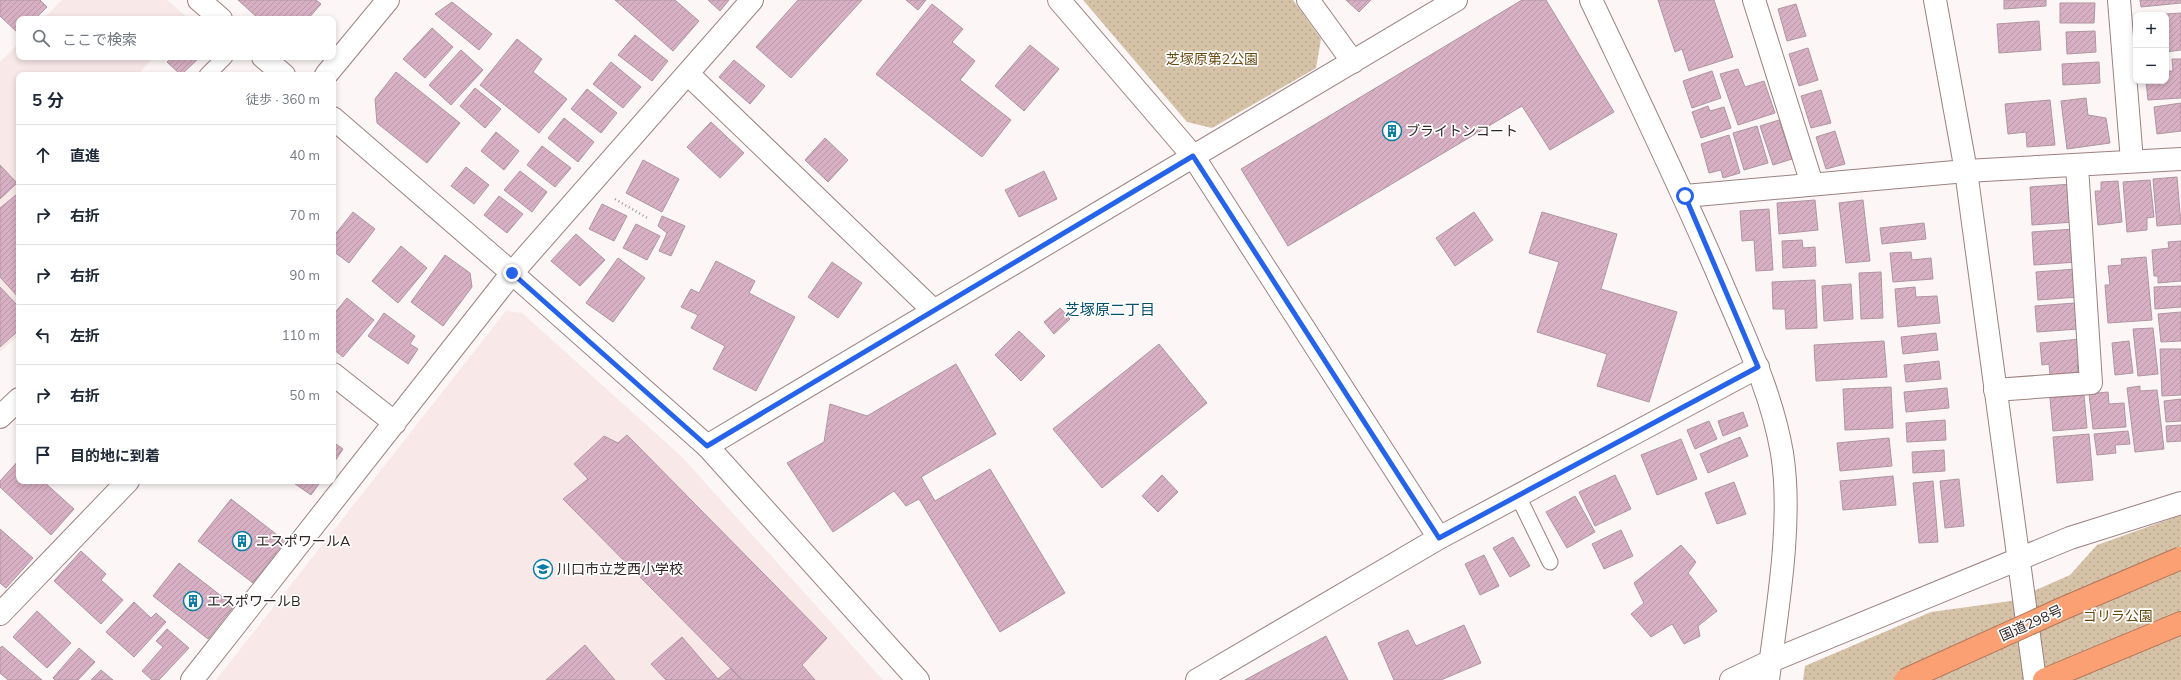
<!DOCTYPE html>
<html lang="ja">
<meta charset="utf-8">
<style>
:root{--surface:#fff;--page:#f6f6f7;--text:#1f2937;--muted:#747a83;--line:#e0e1e3}
body{margin:0;font-family:Mulish,"Noto Sans JP",sans-serif;background:var(--page);color:var(--text)}
.controls{position:absolute;right:12px;top:12px;display:grid;overflow:hidden;border-radius:8px;box-shadow:0 2px 6px #0003}
.controls button{width:36px;height:36px;display:grid;place-items:center;padding:0;border:0;border-bottom:1px solid var(--line);background:var(--surface);color:var(--text);font:20px sans-serif}
.stop{position:absolute;width:12px;height:12px;margin:-9px;border:3px solid #2563eb;border-radius:50%;background:#fff}
.stop.end{background:#2563eb;border-color:#fff;box-shadow:0 1px 4px #0008}
.list{margin:0;padding:0;list-style:none}
h2{display:flex;justify-content:space-between;align-items:center;height:52px;margin:0;padding:0 16px;font-size:17px}
h2 small{font-size:13px;font-weight:400;color:var(--muted)}
.list li{display:grid;grid-template-columns:26px 1fr auto;gap:12px;align-items:center;box-sizing:border-box;height:60px;padding:0 16px;border-top:1px solid var(--line)}
.list b{display:block;font-size:15px;white-space:nowrap}
.list em{font-size:13px;font-style:normal;color:var(--muted)}
.icon{flex:none;width:22px;height:22px;fill:none;stroke:currentColor;stroke-width:2;stroke-linecap:round;stroke-linejoin:round}
.map{position:relative;flex:none;width:2181px;height:680px;overflow:hidden}
.search{position:absolute;background:var(--surface);box-shadow:0 2px 6px #0003;left:16px;top:16px;width:320px;height:44px;display:flex;align-items:center;gap:10px;box-sizing:border-box;padding:0 14px;border-radius:8px;color:var(--muted);font-size:15px}
.panel{position:absolute;background:var(--surface);box-shadow:0 2px 6px #0003;left:16px;top:72px;width:320px;height:412px;border-radius:8px}
.map>svg:first-child{display:block}
.built{fill:#f8e8e8}
.grass{fill:url(#grass-dots)}
.building{fill:url(#building-hatch);stroke:#af95a1}
.lines{fill:none;stroke-linecap:round;stroke-linejoin:round}
.lane-casing{stroke:#9d8181;stroke-width:17}
.street-casing{stroke:#9d8181;stroke-width:24}
.secondary-casing{stroke:#9d8181;stroke-width:24}
.highway-casing{stroke:#b47558;stroke-width:24}
.path{stroke:#9e9696;stroke-width:2.5;stroke-dasharray:1 3;stroke-linecap:butt}
.lane{stroke:#fff;stroke-width:15}
.street{stroke:#fff;stroke-width:22}
.secondary{stroke:#fff;stroke-width:22}
.highway{stroke:#faa073;stroke-width:22}
.highway-bridge-casing{stroke:#b47558;stroke-width:24;stroke-linecap:butt}
.highway-bridge{stroke:#faa073;stroke-width:22}
.route{stroke:#2563eb;stroke-width:5}
.labels{text-anchor:middle;stroke-width:3.5;stroke-linejoin:round;paint-order:stroke}
.park-label{font-size:14px;fill:#6a490f;stroke:#fff}
.poi-label{font-size:14px;fill:#322626;stroke:#fff;text-anchor:start}
.street-label{font-size:14px;fill:#322626;stroke:#fff}
.neighbourhood-label{font-size:15px;fill:#004f6b;stroke:#fff}
</style>
<div class="map">
<svg width="2181" height="680" viewBox="0 0 2181 680">
<defs>
<pattern id="grass-dots" width="8" height="8" patternUnits="userSpaceOnUse"><rect width="8" height="8" fill="#d5c2a7"/><path d="M2 2h.1M6 6h.1" fill="none" stroke="#b7a790" stroke-width="1.8" stroke-linecap="round"/></pattern>
<pattern id="building-hatch" width="6" height="6" patternUnits="userSpaceOnUse"><rect width="6" height="6" fill="#d8b0c3"/><path d="M-1 1l2-2M0 6l6-6M5 7l2-2" fill="none" stroke="#ba97a7"/></pattern>
</defs>
<rect width="100%" height="100%" fill="#fcf6f6"/>
<path class="built" d="M62,0h105l22,19h-146z
M19,43v14h135l-17,18h-118v260l-19,17v-290z
M506,311l16,2 160,144 201,223h-667z"/>
<path class="grass" d="M1083,0h210l28,39 -5,29 -104,60 -25,-6z
M2181,515v165h-378l2,-14 126,-54 80,-11 59,-26 27,-30z"/>
<path class="building" d="M0,0h40l7,7 -12,12h-16v15l-19,-18z
M238,0h78l5,4 -13,15h-49z
M615,0h60l24,21 -26,30z
M708,0h21l-9,11z
M798,0h64l-71,78 -35,-31z
M906,0h20l-8,10z
M1346,0h25l-12,12z
M1522,0h24l68,112 -64,38 -28,-44 -234,140 -47,-77z
M1658,0h56l19,57 -44,14 -7,-22 -7,3z
M2004,0h42v6l-42,3z
M2140,0h41v3l-40,4z
M452,2l40,32 -13,16 -44,-36z
M2060,3h35l-1,20h-34z
M932,4l31,25 -11,13 23,19 -15,19 51,40 -29,37 -106,-83z
M1796,4l10,32 -19,5 -9,-32z
M2181,13v37l-15,2v-38z
M2039,21l2,29 -42,3 -2,-29z
M432,28l21,19 -28,31 -22,-19z
M2095,31l1,21 -29,2 -1,-22z
M635,35l33,26 -16,20 -34,-26z
M517,39l25,20 -9,13 34,27 -28,34 -59,-48z
M1030,45l29,24 -35,42 -29,-25z
M1808,48l10,32 -19,6 -10,-32z
M461,50l22,20 -32,35 -22,-20z
M173,57h27l-19,18 -14,-13z
M2172,59h9v39l-33,2 -2,-19h20v-10h7z
M734,60l31,26 -15,18 -31,-27z
M611,62l30,25 -18,21 -30,-24z
M2099,62l1,21 -37,2 -1,-21z
M1738,69l7,18 19,-6 11,32 -37,12 -18,-51z
M1712,71l9,27 -29,10 -9,-27z
M396,72l64,51 -33,40 -50,-40 -2,-24z
M475,88l26,21 -16,19 -25,-22z
M587,89l30,24 -16,20 -30,-24z
M1821,90l10,33 -20,5 -10,-32z
M2086,98l2,17 18,3 4,25 -43,6 -6,-48z
M2050,100l5,45 -28,2 -1,-15 -18,2 -3,-30z
M2181,103v28l-24,3 -3,-27z
M1708,106l2,5 14,-4 7,21 -30,10 -9,-26z
M564,118l30,24 -16,20 -30,-24z
M1779,120l13,39 -19,6 -13,-39z
M711,122l33,31 -24,25 -33,-31z
M1757,126l11,37 -24,7 -11,-37z
M1835,131l10,33 -19,5 -10,-32z
M496,132l23,19 -15,19 -23,-19z
M1729,135l11,38 -17,5 -2,-8 -12,3 -8,-29z
M825,138l23,22 -20,22 -23,-22z
M542,146l29,22 -16,19 -28,-22z
M643,160l36,19 -17,33 -36,-19z
M0,165l17,18 -17,16z
M466,167l23,18 -15,19 -23,-18z
M520,171l27,21 -15,20 -28,-22z
M1044,171l13,28 -38,18 -14,-27z
M2177,177l4,47 -24,2 -4,-47z
M2150,180l4,37 -7,1v12l-20,2 -4,-50z
M2118,181l4,41 -24,3 -3,-34h6v-9z
M2072,184l2,38 -42,3 -2,-38z
M16,195l3,4v99l-19,-21v-69z
M499,196l24,18 -16,19 -23,-18z
M1815,200l3,30 -39,4 -2,-31z
M1863,200l7,61 -24,2 -7,-60z
M602,204l25,12 -13,25 -25,-12z
M1769,209l4,61 -17,1 -2,-31 -12,1 -2,-30z
M353,212l22,17 -26,34 -16,-12v-14z
M1474,212l19,28 -38,26 -19,-28z
M1542,212l75,22 -16,55 76,23 -28,90 -52,-16 10,-32 -70,-22 22,-70 -30,-9z
M662,216l23,10 -14,30 -12,-5 8,-18 -9,-7z
M1924,223l2,16 -44,5 -2,-16z
M636,224l24,12 -13,24 -24,-12z
M2074,229l3,33 -43,3 -2,-33z
M576,234l29,26 -25,26 -29,-25z
M1802,240l1,8 12,-1 1,19 -33,2 -1,-27z
M2181,241v40l-23,2v-7h-4l-2,-26 17,-2 -1,-6z
M401,246l26,22 -29,35 -26,-22z
M1911,252l1,8 19,-2 2,21 -40,3 -3,-29z
M445,255l25,18 2,14 -29,39 -32,-24z
M2146,257l6,63 -44,3 -3,-38h5l-2,-19 14,-1 -1,-6z
M618,258l27,20 -32,44 -27,-19z
M716,261l39,20 -6,12 46,24 -39,74 -43,-22 12,-23 -34,-18 7,-13 -17,-8 10,-18 8,4z
M832,262l30,21 -24,35 -30,-21z
M2076,269l2,28 -40,3 -2,-28z
M1881,272l2,46 -22,1 -2,-46z
M1815,280l2,48 -31,1 -1,-20h-12l-1,-27z
M1851,284l2,35 -29,2 -2,-35z
M2181,286v21l-26,2 -1,-22z
M0,287l19,20v23l-19,17z
M1915,287l1,10 21,-1 3,27 -42,4 -3,-38z
M347,298l27,22 -31,37 -10,-8v-34z
M2075,303l3,26 -41,3 -2,-26z
M1060,308l10,11 -16,15 -10,-12z
M2181,312v29l-20,1 -3,-28z
M384,313l31,23 -5,8 8,5 -10,15 -40,-28z
M2153,328l5,46 -20,2 -5,-47z
M1019,331l26,25 -24,25 -26,-26z
M1936,333l2,17 -35,4 -2,-17z
M2080,339l2,21 -5,1 1,11 -28,3 -1,-11 -7,1 -2,-22z
M1884,341l3,36 -71,4 -2,-36z
M2129,341l4,32 -18,2 -3,-32z
M1159,344l48,59 -105,85 -49,-59z
M2160,349h21v46l-19,1z
M1939,361l2,18 -35,3 -2,-17z
M956,364l40,70 -75,43 14,24 55,-32 75,124 -65,39 -81,-133 -13,7 -12,-15 -61,41 -46,-69 37,-21 6,-38 37,12z
M2140,386v5l17,-1 7,59 -29,3 -8,-64z
M1891,387l2,41 -48,2 -2,-41z
M1947,388l2,20 -43,4 -2,-20z
M2108,392l1,12 15,-1 2,24 -33,2 -4,-35z
M2084,395l3,33 -34,3 -3,-33z
M2181,399v22l-15,1 -2,-21z
M1743,412l5,14 -25,10 -5,-15z
M1945,420l1,20 -39,2 -1,-19z
M1709,421l8,18 -22,10 -8,-19z
M2181,425v16l-14,1 -1,-16z
M2128,431l2,13 -15,1 1,8 -19,2 -3,-21z
M2089,434l4,46 -36,3 -4,-46z
M627,435l200,203 -25,27 13,15h-73l-179,-181 25,-20 -14,-15 30,-28 14,7z
M1740,437l8,19 -40,17 -8,-19z
M1889,438l3,28 -52,5 -3,-28z
M1681,439l16,40 -40,16 -16,-40z
M333,442l10,7 -10,15z
M1944,450l1,21 -32,2 -1,-21z
M19,460v21h24l31,28 -23,26 -51,-48v-6z
M1162,475l16,17 -20,20 -16,-16z
M1615,475l16,34 -36,17 -16,-34z
M1893,476l3,29 -53,5 -3,-29z
M1959,479l5,47 -19,2 -5,-47z
M291,481h30l-10,14z
M1933,481l5,61 -19,1 -6,-60z
M1734,482l12,32 -29,10 -12,-31z
M1575,496l20,36 -28,16 -21,-36z
M231,499l54,42 -32,42 -55,-42z
M0,529l33,29 -27,30 -6,-5z
M1621,530l12,26 -29,13 -12,-25z
M1513,537l17,29 -20,11 -17,-29z
M1681,545l15,17 -8,11 29,38 -19,15 2,10 -16,8 -12,-20 -21,13 -20,-23 13,-11 -10,-20z
M81,551l25,23 -5,6 22,20 -22,24 -47,-43z
M1484,555l15,31 -19,9 -15,-31z
M179,563l55,43 -26,33 -55,-43z
M134,602l17,16 5,-5 10,9 -32,35 -28,-25z
M37,611l34,32 -24,25 -34,-31z
M1464,625l17,38 -40,17h-47l-16,-37 30,-13 8,16z
M167,629l22,19 -30,32h-7l-10,-9 21,-24 -7,-6z
M1326,636l22,44h-103z
M682,637l36,42 13,-11 11,12h-76l-15,-16z
M585,645l30,35h-69z
M2,646l40,34h-34l-8,-7v-25z
M79,648l16,14 -17,18h-23l-2,-2z
M101,670l12,10h-22z"/>
<g class="lines">
<g class="lane-casing">
<path id="lane" d="M207,75l18,-18
M1518,496l32,66"/>
</g>
<g class="street-casing">
<path id="street" d="M1059,0l134,156 246,382
M1308,0l45,62
M1754,0l58,184
M2119,0l13,161
M688,74l245,236
M1685,196l281,-25 215,-12
M333,374l62,49
M1995,390l96,-7 -14,-217
M707,446l749,-446
M0,614l128,-133
M192,680l320,-407 240,-273
M1197,680l242,-142 319,-171
M1731,680l40,-19 299,-123 111,-35"/>
</g>
<g class="secondary-casing">
<path id="secondary" d="M199,0l22,19
M1591,0c45,95 91,189 132,286 23,54 49,108 59,167 11,68 -5,158 -14,227
M1935,0l31,171 69,509
M263,57l21,18
M326,75l62,-75
M333,118l179,155 195,173 211,234
M0,417l19,-18"/>
</g>
<g class="highway-casing">
<path id="highway" d="M2044,680l137,-57"/>
</g>
<path class="path" d="M615,199l34,20"/>
<use href="#lane" class="lane"/>
<use href="#street" class="street"/>
<use href="#secondary" class="secondary"/>
<use href="#highway" class="highway"/>
<g class="highway-bridge-casing">
<path id="highway-bridge" d="M1905,680l159,-72 117,-50"/>
</g>
<use href="#highway-bridge" class="highway-bridge"/>
</g>
<g class="lines">
<path class="route" d="M512,273l195,173 486,-290 246,382 319,-171 -73,-171"/>
</g>
<defs>
<g id="building-ring" transform="scale(1)"><circle r="9.5" fill="#fff" stroke="#0a7da5" stroke-width="1.5"/><path d="M-4-6H4V6H1V3H-1V6H-4ZM-2.5-4.3h1.7v1.8h-1.7ZM.8-4.3h1.7v1.8H.8ZM-2.5-1h1.7V.8h-1.7ZM.8-1h1.7V.8H.8Z" fill="#0a7da5"/></g>
<g id="school-ring" transform="scale(1)"><circle r="9.5" fill="#fff" stroke="#0a7da5" stroke-width="1.5"/><path d="M0-5L7-2L0 1L-7-2ZM-4 1L0 2.5L4 1V4Q0 6-4 4Z" fill="#0a7da5"/></g>
</defs>
<g fill-rule="evenodd">
<use href="#building-ring" x="1392" y="131"/>
<use href="#building-ring" x="242" y="541"/>
<use href="#school-ring" x="543" y="569"/>
<use href="#building-ring" x="193" y="601"/>
</g>
<g class="labels">
<g class="park-label">
<text x="1212" y="64">芝塚原第2公園</text>
<text x="2118" y="621">ゴリラ公園</text>
</g>
<g class="poi-label">
<text x="1406" y="136">ブライトンコート</text>
<text x="256" y="546">エスポワールA</text>
<text x="557" y="574">川口市立芝西小学校</text>
<text x="207" y="606">エスポワールB</text>
</g>
<g class="street-label">
<text transform="translate(2031 623) rotate(-24)" y="5">国道298号</text>
</g>
<g class="neighbourhood-label">
<text x="1110" y="315">芝塚原二丁目</text>
</g>
</g>
</svg>
<div class="controls">
<button>+</button>
<button>−</button>
</div>
<div class="stop" style="left:1685px;top:196px"></div>
<div class="stop end" style="left:512px;top:273px"></div>
<div class="search"><svg class="icon" aria-label="search" viewBox="0 0 24 24"><circle cx="10" cy="10" r="6"/><path d="M15 15l6 6"/></svg>ここで検索</div>
<section class="panel">
<h2>5 分<small>徒歩 · 360 m</small></h2>
<ul class="list">
<li><svg class="icon" aria-label="ahead" viewBox="0 0 24 24"><path d="M12 20V5M6 11l6-6 6 6"/></svg><div><b>直進</b></div><em>40 m</em></li>
<li><svg class="icon" aria-label="right" viewBox="0 0 24 24"><path d="M7 20v-9h11M14 6l5 5-5 5"/></svg><div><b>右折</b></div><em>70 m</em></li>
<li><svg class="icon" aria-label="right" viewBox="0 0 24 24"><path d="M7 20v-9h11M14 6l5 5-5 5"/></svg><div><b>右折</b></div><em>90 m</em></li>
<li><svg class="icon" aria-label="left" viewBox="0 0 24 24"><path d="M17 20v-9H6M10 6l-5 5 5 5"/></svg><div><b>左折</b></div><em>110 m</em></li>
<li><svg class="icon" aria-label="right" viewBox="0 0 24 24"><path d="M7 20v-9h11M14 6l5 5-5 5"/></svg><div><b>右折</b></div><em>50 m</em></li>
<li><svg class="icon" aria-label="arrive" viewBox="0 0 24 24"><path d="M6 21V4h12l-3 4 3 4H6"/></svg><div><b>目的地に到着</b></div></li>
</ul>
</section>
</div>
